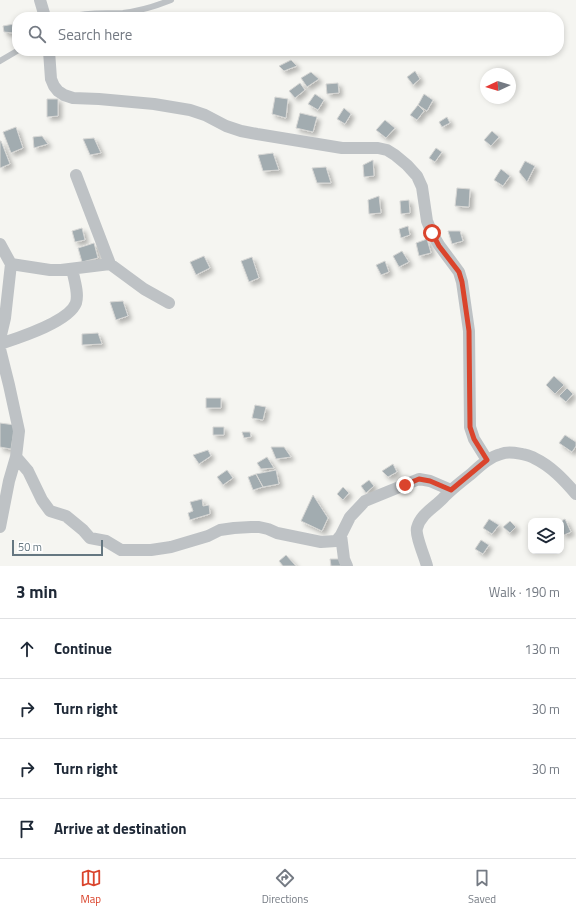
<!DOCTYPE html>
<meta charset="utf-8">
<style>
:root{--surface:#fff;--page:#f2f2f3;--text:#1f2937;--muted:#747a83;--line:#e0e1e3;--accent:#da442c}
body{margin:0;font-family:"Titillium Web",sans-serif;background:var(--page);color:var(--text)}
.controls{position:absolute;right:12px;bottom:12px;display:grid;overflow:hidden;border-radius:8px;box-shadow:0 2px 6px #0003}
.controls button{width:36px;height:36px;display:grid;place-items:center;padding:0;border:0;border-bottom:1px solid var(--line);background:var(--surface);color:var(--text);font:20px sans-serif}
.compass{position:absolute;left:480px;top:68px;width:36px;height:36px;border-radius:50%;background:var(--surface);box-shadow:0 2px 6px #0003;rotate:266deg}
.scale{position:absolute;left:12px;bottom:10px;width:91px;box-sizing:border-box;padding-left:4px;border:2px solid #657781;border-top:0;font-size:11px;line-height:14px;white-space:nowrap;color:#657781;-webkit-text-stroke:3px #fff;paint-order:stroke}
.stop{position:absolute;width:12px;height:12px;margin:-9px;border:3px solid #da442c;border-radius:50%;background:#fff}
.stop.end{background:#da442c;border-color:#fff;box-shadow:0 1px 4px #0008}
.list{margin:0;padding:0;list-style:none}
h2{display:flex;justify-content:space-between;align-items:center;height:52px;margin:0;padding:0 16px;font-size:17px}
h2 small{font-size:13px;font-weight:400;color:var(--muted)}
.list li{display:grid;grid-template-columns:26px 1fr auto;gap:12px;align-items:center;box-sizing:border-box;height:60px;padding:0 16px;border-top:1px solid var(--line)}
.list b{display:block;font-size:15px;white-space:nowrap}
.list em{font-size:13px;font-style:normal;color:var(--muted)}
.icon{flex:none;width:22px;height:22px;fill:none;stroke:currentColor;stroke-width:2;stroke-linecap:round;stroke-linejoin:round}
.map{position:relative;flex:none;width:576px;height:566px;overflow:hidden}
.search{position:absolute;background:var(--surface);box-shadow:0 2px 6px #0003;left:12px;right:12px;top:12px;height:44px;display:flex;align-items:center;gap:10px;box-sizing:border-box;padding:0 14px;border-radius:16px;color:var(--muted);font-size:15px}
.sheet{height:292px;background:var(--surface)}
nav{display:flex;justify-content:space-around;align-items:center;box-sizing:border-box;height:56px;border-top:1px solid var(--line);background:var(--surface);font-size:11px;color:var(--muted)}
nav a{display:grid;justify-items:center;gap:2px}
nav .on{color:var(--accent)}
.map>svg:first-child{display:block}
.building{fill:#a2acb0;stroke:#d6d6d4;filter:url(#shadow)}
.lines{fill:none;stroke-linecap:round;stroke-linejoin:round}
.service{stroke:#bec2c5;stroke-width:6}
.minor{stroke:#bec2c5;stroke-width:12}
.route{stroke:#da442c;stroke-width:5}
</style>
<div class="map">
<svg width="576" height="566" viewBox="0 0 576 566">
<defs>
<filter id="shadow"><feDropShadow dx="3.5" dy="3.5" stdDeviation="2" flood-color="#0004"/></filter>
</defs>
<rect width="100%" height="100%" fill="#f5f5f1"/>
<path class="building" d="M14,24v9l-10,-1 -1,-6z
M291,60l6,6 -13,5 -5,-5z
M415,71l5,8 -7,6 -6,-8z
M311,72l8,7 -12,8 -6,-9z
M300,83l5,7 -10,8 -6,-7z
M338,83l1,10 -12,1 -1,-10z
M315,94l9,6 -6,10 -10,-6z
M424,94l9,6 -6,11 -9,-6z
M275,97l13,2 -2,19 -14,-4z
M47,99h11v17l-11,1z
M418,105l6,6 -7,9 -7,-5z
M344,108l7,6 -6,10 -8,-5z
M300,113l17,4 -4,15 -17,-4z
M447,117l3,6 -8,4 -3,-5z
M385,120l10,8 -9,10 -10,-8z
M16,127l7,21 -12,5 -8,-21z
M492,131l7,6 -8,9 -7,-6z
M42,136l6,8 -14,4 -1,-11z
M94,138l7,15 -11,2 -7,-16z
M0,141h1l9,23 -10,4z
M436,148l6,4 -7,10 -6,-4z
M273,153l6,17 -16,1 -5,-16z
M373,160l1,16 -10,1 -1,-12z
M525,161l10,5 -8,16 -8,-10z
M326,167l5,16h-14l-5,-15z
M501,169l9,7 -7,10 -9,-6z
M457,188l13,1 -1,18 -14,-1z
M379,196l2,17 -12,1 -1,-14z
M409,200l1,13 -9,1 -1,-13z
M408,226l2,9 -9,3 -2,-9z
M82,228l3,12 -10,2 -3,-11z
M448,231h12l3,10 -11,3z
M427,239l4,14 -12,3 -3,-13z
M94,243l4,15 -16,4 -4,-14z
M402,251l7,11 -10,5 -6,-11z
M204,256l6,12 -14,7 -6,-13z
M252,257l7,21 -10,4 -8,-21z
M385,261l4,11 -8,3 -5,-10z
M123,301l5,15 -12,4 -6,-18z
M98,333l4,11 -20,1v-11z
M554,376l10,9 -9,9 -9,-9z
M567,388l6,6 -7,8 -7,-6z
M206,398h15v10h-15z
M255,405l11,2 -3,13 -11,-2z
M0,423l15,2 -4,24 -11,-2z
M213,427h11v8h-11z
M242,432h8l1,5 -7,1z
M565,435l11,7v4l-4,6 -13,-9z
M271,447h13l7,10 -15,2z
M208,450l3,6 -12,8 -6,-9z
M267,457l7,11 -13,1 -4,-6z
M393,464l4,8 -9,5 -6,-6z
M227,470l6,8 -10,7 -6,-8z
M276,470l3,14 -16,3 -7,-13z
M256,474l7,13 -10,3 -5,-13z
M369,480l5,6 -8,7 -5,-7z
M343,487l6,6 -6,7 -6,-6z
M313,495l15,23 -6,13 -21,-10z
M202,499l1,7 6,-1 1,9 -20,6 -2,-7 5,-2 -3,-9z
M489,519l10,6 -7,9 -9,-6z
M565,519l6,13 -7,3 -3,-6v-8z
M510,521l6,6 -6,6 -7,-6z
M481,540l8,5 -6,9 -8,-5z
M286,555l10,11h-13l-4,-5z
M330,559h9l2,7h-10z"/>
<g class="lines">
<path class="service" d="M70,17c17,-5 36,-3 53,-4 17,-2 33,-7 48,-13
M0,61l17,-10"/>
<path class="minor" d="M40,0l5,17
M49,51l2,28 3,7 4,5 6,4 9,3 26,1 55,5 36,6 15,5 21,11 15,5 16,3 85,14h36l9,2 8,5 12,10 10,11 5,11 5,34 5,12 7,12 20,27 3,10 7,49 1,96 4,12 13,21
M76,175l34,89
M0,244l11,20 -6,54 -5,21
M11,264l39,6h11l49,-6 34,25 25,14
M0,344c18,-6 69,-22 76,-41 3,-10 -2,-24 -4,-34
M0,349l9,36 10,46 -3,26 -7,24 -9,46
M16,457l12,14 14,29 8,11 16,5 17,14 7,8 16,3 15,9h30l20,-3 37,-11 12,-6 14,-2 17,-1h8l9,2 9,4 44,9 15,-1 5,-6 9,-18 15,-16 54,-22 11,2 21,9
M341,535l3,24 3,7
M427,566c-2,-8 -12,-31 -10,-38 4,-15 19,-21 28,-32 8,-8 17,-15 26,-22 9,-8 18,-17 30,-20 7,-3 15,-1 21,0 4,1 9,2 12,4 17,8 30,22 42,36"/>
</g>
<g class="lines">
<path class="route" d="M405,485l14,-6 11,2 21,9 36,-30 -13,-21 -4,-12 -1,-96 -7,-49 -3,-10 -20,-26 -7,-13"/>
</g>
</svg>
<div class="controls">
<button><svg class="icon" aria-label="layers" viewBox="0 0 24 24"><path d="M12 4l9 5-9 5-9-5zM3 14l9 5 9-5"/></svg></button>
</div>
<svg class="compass" viewBox="-18 -18 36 36"><path d="M0-13l5 13h-10z" fill="#e53935"/><path d="M0 13l5-13h-10z" fill="#747a83"/></svg>
<div class="scale">50 m</div>
<div class="stop" style="left:432px;top:233px"></div>
<div class="stop end" style="left:405px;top:485px"></div>
<div class="search"><svg class="icon" aria-label="search" viewBox="0 0 24 24"><circle cx="10" cy="10" r="6"/><path d="M15 15l6 6"/></svg>Search here</div>
</div>
<section class="sheet">
<h2>3 min<small>Walk · 190 m</small></h2>
<ul class="list">
<li><svg class="icon" aria-label="ahead" viewBox="0 0 24 24"><path d="M12 20V5M6 11l6-6 6 6"/></svg><div><b>Continue</b></div><em>130 m</em></li>
<li><svg class="icon" aria-label="right" viewBox="0 0 24 24"><path d="M7 20v-9h11M14 6l5 5-5 5"/></svg><div><b>Turn right</b></div><em>30 m</em></li>
<li><svg class="icon" aria-label="right" viewBox="0 0 24 24"><path d="M7 20v-9h11M14 6l5 5-5 5"/></svg><div><b>Turn right</b></div><em>30 m</em></li>
<li><svg class="icon" aria-label="arrive" viewBox="0 0 24 24"><path d="M6 21V4h12l-3 4 3 4H6"/></svg><div><b>Arrive at destination</b></div></li>
</ul>
</section>
<nav>
<a class="on"><svg class="icon" aria-label="map" viewBox="0 0 24 24"><path d="M3 6l6-2 6 2 6-2v14l-6 2-6-2-6 2zM9 4v14M15 6v14"/></svg>Map</a>
<a><svg class="icon" aria-label="directions" viewBox="0 0 24 24"><path d="M12 3l9 9-9 9-9-9zM9 14v-3h6M13 9l2 2-2 2"/></svg>Directions</a>
<a><svg class="icon" aria-label="saved" viewBox="0 0 24 24"><path d="M7 4h10v16l-5-4-5 4z"/></svg>Saved</a>
</nav>
